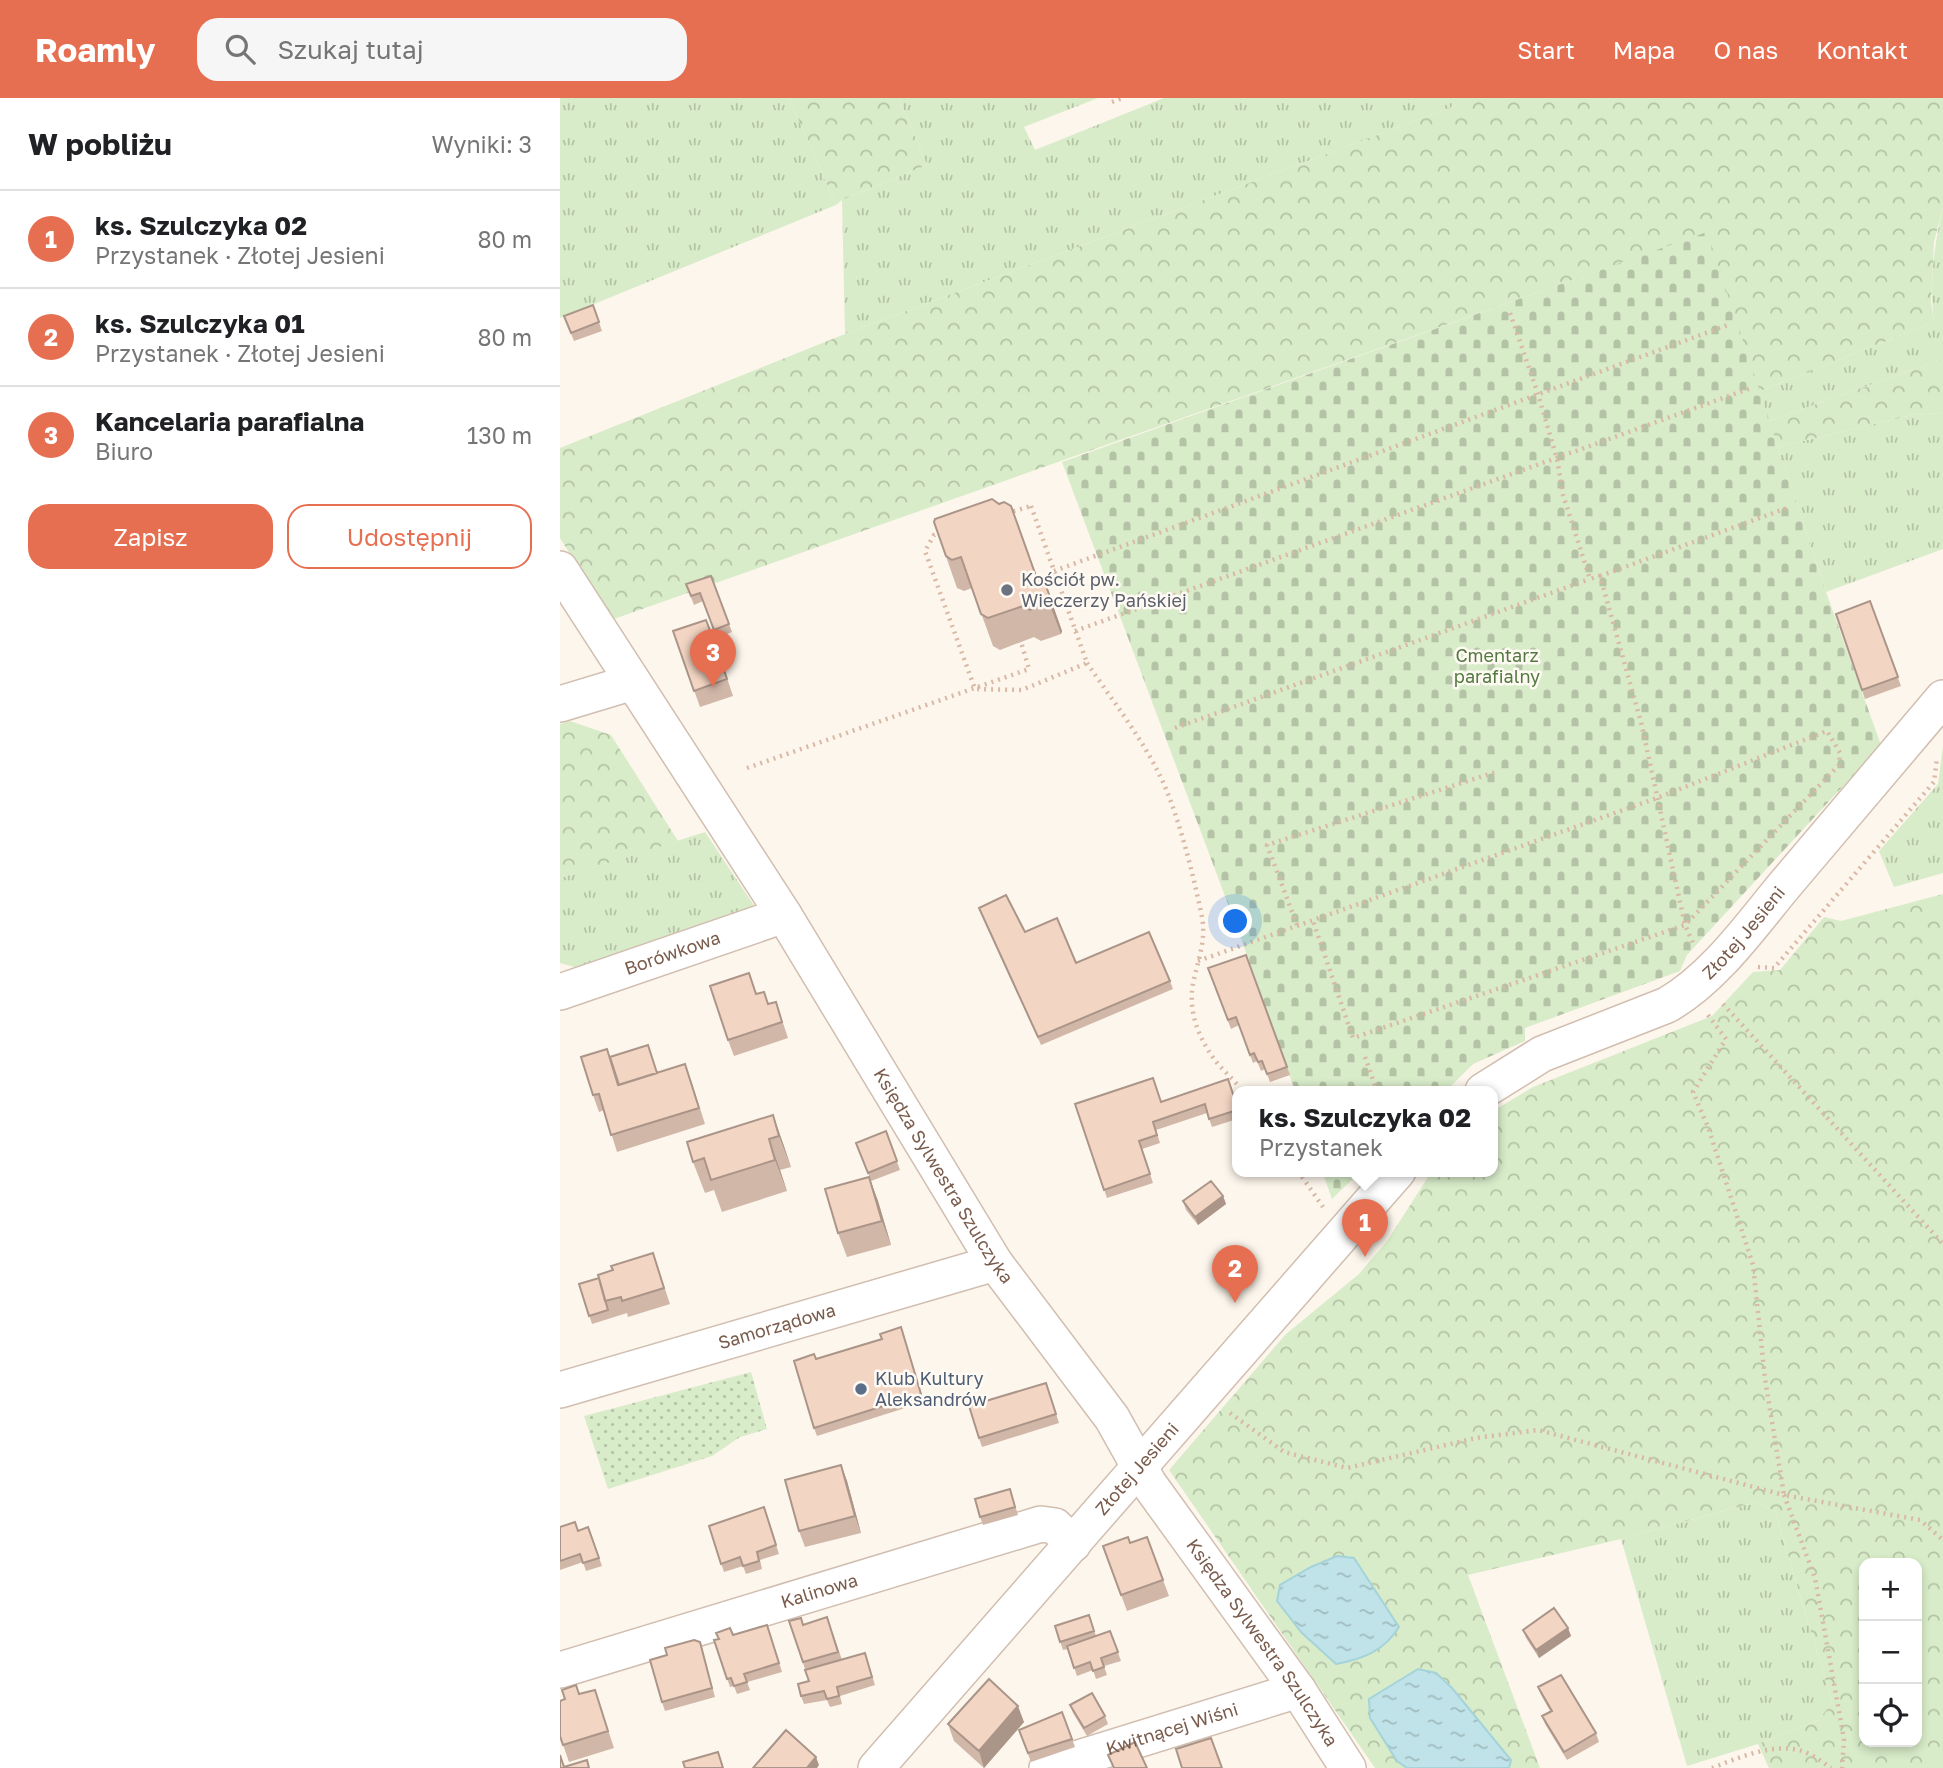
<!DOCTYPE html>
<html lang="pl">
<meta charset="utf-8">
<style>
:root{--surface:#fff;--page:#f6f6f6;--text:#202124;--muted:#757577;--line:#e0e0e0;--accent:#e76f51}
body{margin:0;font-family:"Golos Text",sans-serif;background:var(--page);color:var(--text)}
.controls{position:absolute;right:21px;bottom:21px;display:grid;overflow:hidden;border-radius:14px;box-shadow:0 4px 10px #0003}
.controls button{width:63px;height:63px;display:grid;place-items:center;padding:0;border:0;border-bottom:2px solid var(--line);background:var(--surface);color:var(--text);font:35px sans-serif}
.you{position:absolute;left:676px;top:824px;width:24px;height:24px;margin:-18px;border:5px solid #fff;border-radius:50%;background:#1a73e8;box-shadow:0 0 0 10px #1a73e833}
.badge{display:grid;place-items:center;width:46px;height:46px;border-radius:50%;background:var(--accent);color:#fff;font-size:23px;font-weight:700}
.pin{position:absolute;translate:-50% -58px;filter:drop-shadow(0 2px 4px #0008)}
.pin::after{content:'';position:absolute;top:37px;width:24px;height:21px;background:inherit;clip-path:polygon(0 0,100% 0,50% 100%)}
.popup{position:absolute;left:672px;top:988px;width:266px;height:91px;box-sizing:border-box;display:grid;place-content:center;border-radius:14px;background:var(--surface);filter:drop-shadow(0 2px 5px #0005);font-size:23px;white-space:nowrap;color:var(--muted)}
.popup b{font-size:26px;color:var(--text)}
.popup::after{content:'';position:absolute;left:50%;top:100%;margin-left:-14px;border:14px solid transparent;border-top-color:var(--surface)}
.list{margin:0;padding:0;list-style:none}
h2{display:flex;justify-content:space-between;align-items:center;height:91px;margin:0;padding:0 28px;font-size:30px}
h2 small{font-size:23px;font-weight:400;color:var(--muted)}
.list li{display:grid;grid-template-columns:46px 1fr auto;gap:21px;align-items:center;box-sizing:border-box;height:98px;padding:0 28px;border-top:2px solid var(--line)}
.list b{display:block;font-size:26px;white-space:nowrap}
.list p{margin:0;font-size:23px;white-space:nowrap;color:var(--muted)}
.list em{font-size:23px;font-style:normal;color:var(--muted)}
.actions{display:flex;gap:14px;padding:21px 28px}
.actions a{flex:1;padding:16px 0;border:2px solid var(--accent);border-radius:21px;text-align:center;font-size:24px;color:var(--accent)}
.actions .main{background:var(--accent);color:#fff}
.icon{flex:none;width:38px;height:38px;fill:none;stroke:currentColor;stroke-width:2;stroke-linecap:round;stroke-linejoin:round}
.map{position:relative;flex:none;width:1383px;height:1670px;overflow:hidden}
header{display:flex;align-items:center;gap:42px;box-sizing:border-box;height:98px;padding:0 35px;background:var(--accent);color:#fff}
header strong{font-size:33px}
nav{display:flex;gap:38px;margin-inline-start:auto;font-size:24px}
.search{width:490px;height:63px;background:var(--page);display:flex;align-items:center;gap:18px;box-sizing:border-box;padding:0 24px;border-radius:21px;color:var(--muted);font-size:26px}
main{display:flex}
aside{flex:1;background:var(--surface)}
.map>svg:first-child{display:block}
.grass{fill:url(#grass-tufts)}
.forest{fill:url(#forest-crowns);fill-rule:evenodd}
.cemetery{fill:url(#cemetery-stones)}
.park{fill:url(#park-dots)}
.water{fill:url(#water-ripples);stroke:#a5d3da;stroke-width:2}
.lines{fill:none;stroke-linecap:round;stroke-linejoin:round}
.minor-casing{stroke:#d1beb0;stroke-width:38}
.path{stroke:#d9b8a5;stroke-width:4.5;stroke-dasharray:2 5;stroke-linecap:butt}
.minor{stroke:#fff;stroke-width:35}
.wall{fill:#d1b7a8}
.shaded-wall{fill:#aa9588}
.building{fill:#f3d5c3;stroke:#aa9588;stroke-width:2}
.worship-dot{fill:#6b7280;stroke:#fffaf3;stroke-width:2.5}
.service-dot{fill:#5c6f8a;stroke:#fffaf3;stroke-width:2.5}
.labels{text-anchor:middle;stroke-width:5;stroke-linejoin:round;paint-order:stroke}
.worship-label{font-size:18px;fill:#5b616d;stroke:#fffaf3;text-anchor:start}
.park-label{font-size:18px;fill:#537a41;stroke:#fffaf3}
.street-label{font-size:18px;fill:#7a5c4d;stroke:#fffaf3}
.service-label{font-size:18px;fill:#4e5e75;stroke:#fffaf3;text-anchor:start}
</style>
<header>
<strong>Roamly</strong>
<div class="search"><svg class="icon" aria-label="search" viewBox="0 0 24 24"><circle cx="10" cy="10" r="6"/><path d="M15 15l6 6"/></svg>Szukaj tutaj</div>
<nav><a>Start</a><a>Mapa</a><a>O nas</a><a>Kontakt</a></nav>
</header>
<main>
<aside>
<h2>W pobliżu<small>Wyniki: 3</small></h2>
<ul class="list">
<li><span class="badge">1</span><div><b>ks. Szulczyka 02</b><p>Przystanek · Złotej Jesieni</p></div><em>80 m</em></li>
<li><span class="badge">2</span><div><b>ks. Szulczyka 01</b><p>Przystanek · Złotej Jesieni</p></div><em>80 m</em></li>
<li><span class="badge">3</span><div><b>Kancelaria parafialna</b><p>Biuro</p></div><em>130 m</em></li>
</ul>
<div class="actions"><a class="main">Zapisz</a><a>Udostępnij</a></div>
</aside>
<div class="map">
<svg width="1383" height="1670" viewBox="0 0 1383 1670">
<defs>
<pattern id="grass-tufts" width="24" height="20" patternUnits="userSpaceOnUse" patternTransform="scale(1.75)"><rect width="24" height="20" fill="#d8ecc9"/><path d="M3 7l-1-3M5 7V3M7 7l1-3M15 17l-1-3M17 17v-4M19 17l1-3" fill="none" stroke="#b4c2a5"/></pattern>
<pattern id="forest-crowns" width="20" height="18" patternUnits="userSpaceOnUse" patternTransform="scale(1.75)"><rect width="20" height="18" fill="#d8ecc9"/><path d="M2 6a3 3 0 1 1 6 0M12 15a3 3 0 1 1 6 0" fill="none" stroke="#b4c2a5"/></pattern>
<pattern id="cemetery-stones" width="16" height="16" patternUnits="userSpaceOnUse" patternTransform="scale(1.75)"><rect width="16" height="16" fill="#d8ecc9"/><path d="M2 7V4a2 2 0 0 1 4 0v3zM10 15v-3a2 2 0 0 1 4 0v3z" fill="#b4c2a5"/></pattern>
<pattern id="park-dots" width="8" height="8" patternUnits="userSpaceOnUse" patternTransform="scale(1.75)"><rect width="8" height="8" fill="#d8ecc9"/><path d="M2 2h.1M6 6h.1" fill="none" stroke="#b4c2a5" stroke-width="1.8" stroke-linecap="round"/></pattern>
<pattern id="water-ripples" width="26" height="14" patternUnits="userSpaceOnUse" patternTransform="scale(1.75)"><rect width="26" height="14" fill="#bfe3e8"/><path d="M2 4q2-2 4 0t4 0M15 11q2-2 4 0t4 0" fill="none" stroke="#a0bbbe"/></pattern>
</defs>
<rect width="100%" height="100%" fill="#fdf6ec"/>
<path class="grass" d="M0,0h229l47,107 -276,113z
M339,0h199l-74,29 11,23 129,-52h288l3,8 -610,228 -3,-134 85,-35z
M1383,109v152l-174,62 -11,-29 176,-70c-5,-39 0,-77 9,-115z
M1383,315v136l-117,43 -48,-145 134,-32z
M1383,648v127l-49,14 -15,-36 59,-67z
M145,734l50,75 -174,62 -21,-6v-85z
M1196,1404l19,9 57,191 -13,18 -61,24 -71,22 -66,-227z"/>
<path class="forest" d="M229,0h110l28,67 -85,35 -6,5z
M892,0h491v109l-9,35 -3,60 3,20 -176,70 -52,-159 -1095,387 -51,-82v-90l285,-114 610,-228z
M1383,261v54l-31,2 -134,32 -9,-26z
M10,623l41,14 67,106 -118,37v-154z
M1383,796v874h-174l-11,-24 61,-24 13,-18 -57,-191 -19,-9 -135,37 -153,36 72,193h-165l-206,-298 117,-136 73,-60 28,-33 45,-70h61v-60l40,-24 179,-71 41,-44 27,-2 44,-53 17,4zM1304,1465h53v179h-53z"/>
<path class="cemetery" d="M1147,134l119,360 55,153 -194,210 -7,16 -155,57v13l-52,23 -27,27h-151l-52,-147 -181,-482z
M762,1073h39l-29,28z"/>
<path class="park" d="M191,1274l16,57 -27,8 -28,19 -104,33 -24,-73z"/>
<path class="water" d="M777,1458l17,2 45,69c-15,24 -36,32 -63,37l-34,-31 -25,-32 3,-16 31,-18z
M858,1571l18,4 16,15 59,72 -2,8h-102l-10,-7 -27,-43 -1,-19z"/>
<g class="lines">
<g class="minor-casing">
<g id="minor">
<path id="s1" d="M0,471l224,346 211,348 117,155 37,66 149,206 50,78"/>
<path d="M0,606l73,-22"/>
<path id="s2" d="M0,894l224,-77"/>
<path id="s3" d="M923,993l59,-37 125,-49c46,-26 83,-78 116,-118 54,-63 107,-126 160,-189"/>
<path id="s4" d="M0,1292l435,-127"/>
<path id="s5" d="M0,1572l481,-146 14,2 18,18"/>
<path id="s6" d="M316,1670l522,-597"/>
<path id="s7" d="M487,1670l251,-78"/>
</g>
</g>
<path class="path" d="M552,4l10,-4
M950,215l28,81 19,65 6,36 27,84 10,-3 41,146 44,203 8,18
M471,408l56,157 -65,27 -47,-1 -50,-138 9,-16z
M494,473l674,-246
M1040,478l187,-68
M515,533l676,-243
M527,565c27,40 60,81 79,126 16,40 27,85 36,128 4,21 -3,41 -8,62 -7,29 3,56 20,80 8,11 20,20 28,32
M615,630l415,-149
M187,670l282,-99 -8,-27
M737,827l-30,-80 229,-73
M638,863l459,-163 170,-67 13,22 -1,12 -154,160 -332,113 -40,-117
M1198,869l16,1 160,-186 3,-24
M1163,906l220,240
M1148,917l18,24 -33,53 15,35 45,138 12,114 19,116 136,25 23,20
M805,959l12,34
M738,1073l25,36
M670,1315l54,39 63,16 129,-30 62,-8 246,65 31,83 29,161 -2,29
M1152,1670c26,-10 62,-26 90,-17 10,3 20,11 29,17"/>
<use href="#minor" class="minor"/>
</g>
<path class="wall" d="M33,207l9,26 -28,10 -10,-25z
M374,424l110,58 18,51 -1,3 -20,7 -7,-4 -34,13 -7,-4 -21,-58 -8,3 -7,-3z
M151,478l21,56 -15,6 -14,-37 -9,4 -8,-21z
M1310,503l31,85 -36,13 -29,-85z
M113,533l41,10 7,-3 10,28 -7,3 9,27 -33,11z
M419,810l46,24 51,31 94,18 3,8 -132,56z
M686,857l44,120 -20,7 -5,-13 -4,2 -4,-10 -4,2 -14,-38 -8,4 -23,-61z
M196,896l13,10 7,-2 12,36 -54,18 -6,-16z
M50,959l48,16 33,7 14,44 -88,28 -13,-42 -5,2 -6,-17z
M601,1004l76,4v13l-25,8 -5,-14 -51,17 4,13 -18,6 11,34 -46,15 -32,-94z
M213,1017l18,52 -11,3 7,21 -65,21 -8,-22 -9,3 -12,-31z
M326,1033l14,39 -29,11 -15,-38z
M309,1079l9,24 13,44 -44,12 -9,-24z
M663,1098l3,8 -28,21 -12,-15 -3,-9z
M93,1155l17,51 -42,13 -1,-4 -35,11 -13,-40 20,-6 14,-8z
M341,1229l23,75 -107,34 -3,-8 2,-69 66,-20z
M486,1285l13,40 -77,24 -3,-9z
M281,1367l6,16 14,52 -56,14 -6,-16z
M450,1391l8,26 -35,10 -3,-8z
M204,1409l15,47 -19,6 2,9 -16,5 -3,-8 -19,6 -15,-46z
M0,1429l18,4 10,-4 14,39 -16,5 -3,-9 -23,8z
M587,1439l22,59 -42,15 -24,-65 27,-3z
M529,1517l7,21 14,-5 11,30 -17,5 3,9 -11,4 -3,-9 -16,6 -9,-27 -5,1 -8,-24z
M229,1523l44,12 9,27 23,-7 10,32 -35,11 2,8 -12,3 -3,-7 -23,4 -3,-8 8,-15z
M1008,1530l3,8 -32,22 -13,-20 -3,-8z
M210,1535l12,39 -35,10 3,8 -13,4 -3,-8 -4,1 -16,-47 19,-5z
M140,1544l15,55 -50,14 -3,-9 5,-47z
M978,1589l58,46 3,9 -32,18 -22,-36 -3,-8 8,-5 -9,-16z
M35,1592l19,58 -45,14 -9,-26 20,-42z
M510,1607l35,11 3,8 -21,12 -14,-23z
M502,1614l13,35 -44,15 -12,-32z
M464,1624l-40,46 -30,-27 -6,-17z"/>
<path class="shaded-wall" d="M484,482l18,51 -1,3 -12,-31z
M213,1017l11,31 7,21 -12,-31z
M209,1041l11,31 7,21 -12,-31z
M309,1079l9,24 13,44 -9,-24z
M663,1098l3,8 -28,21 -3,-8z
M281,1367l6,16 14,52 -6,-17z
M1008,1530l3,8 -32,22 -3,-8z
M458,1608l6,16 -40,46 -5,-17z
M256,1659l3,8 -2,3h-10z"/>
<path class="building" d="M33,207l6,17 -28,11 -7,-17z
M432,401l7,5 5,-2 7,4 25,70 8,4 7,20 -2,3 -19,7 -7,-4 -35,12 -7,-4 -20,-57 -9,3 -6,-4 -12,-34 1,-3z
M151,478l18,48 -15,6 -14,-37 -9,3 -5,-12z
M1310,503l28,76 -36,13 -26,-76z
M146,522l8,21 7,-3 4,12 -7,3 9,26 -33,12 -21,-60z
M446,797l19,37 32,-14 19,45 73,-31 21,49 -132,56 -59,-129z
M686,857l41,112 -20,7 -5,-13 -4,1 -4,-9 -4,2 -14,-38 -8,3 -20,-52z
M189,875l7,21 8,-2 4,12 8,-2 6,20 -54,18 -18,-54z
M88,947l9,28 -38,12 -9,-28z
M47,951l11,36 67,-21 14,44 -88,27 -12,-41 -6,1 -12,-38z
M593,980l8,24 67,-23 9,27v4l-28,9 -4,-15 -52,18 4,13 -18,6 11,33 -46,16 -29,-86z
M213,1017l6,21 -10,3 6,21 -64,20 -7,-22 -11,4 -6,-20z
M326,1033l11,30 -29,12 -12,-30z
M309,1079l13,44 -44,12 -13,-44z
M651,1083l12,15 -28,21 -12,-16z
M93,1155l11,35 -42,13 -1,-4 -16,4 -7,-26 15,-5 -2,-4z
M39,1180l9,32 -19,6 -10,-32z
M341,1229l20,67 -107,34 -20,-67 20,-7 2,5 66,-20 -2,-5z
M486,1285l10,31 -77,24 -10,-32z
M281,1367l14,51 -56,15 -14,-51z
M450,1391l5,18 -35,10 -5,-18z
M204,1409l12,38 -19,7 2,9 -16,5 -3,-9 -19,7 -12,-38z
M15,1424l3,9 10,-4 11,31 -16,5 -3,-9 -20,7v-34z
M568,1439l2,6 17,-6 16,43 -42,15 -18,-49z
M994,1510l14,20 -32,22 -13,-20z
M529,1517l5,16 -34,11 -5,-16z
M267,1519l11,35 -35,10 -14,-41 12,-3 2,7z
M207,1527l12,38 -35,11 3,8 -13,4 -3,-8 -4,1 -13,-39 5,-1 -3,-6 14,-5 3,7z
M550,1533l8,21 -17,6 3,9 -11,4 -3,-9 -16,6 -7,-22z
M134,1542l6,2 12,46 -50,14 -12,-42 17,-5 -2,-7z
M305,1555l7,24 -35,10 2,9 -12,3 -3,-8 -23,5 -3,-12 11,-3 -4,-11z
M1001,1577l35,58 -32,19 -22,-36 10,-5 -14,-24z
M429,1581l29,27 -39,45 -31,-27z
M16,1587l3,9 16,-4 13,41 -45,14 -3,-9v-35l5,-2 -3,-9z
M532,1595l13,23 -21,12 -14,-23z
M502,1614l10,27 -44,14 -9,-23z
M226,1632l30,27 -9,11h-54z
M651,1640l11,30h-41h1l-6,-19z
M575,1644l12,26h-33l-6,-13z
M158,1654l5,16h-38l-2,-6z
M0,1657l4,12 23,-7 2,8h-29z"/>
<circle class="worship-dot" cx="447" cy="492" r="7"/>
<circle class="service-dot" cx="301" cy="1291" r="7"/>
<g class="labels">
<g class="worship-label">
<text x="461" y="488">Kościół pw.<tspan x="461" dy="21">Wieczerzy Pańskiej</tspan></text>
</g>
<g class="park-label">
<text x="937" y="564">Cmentarz<tspan x="937" dy="21">parafialny</tspan></text>
</g>
<g class="street-label">
<text dy="6" stroke="none"><textPath href="#s3" startOffset="310">Złotej Jesieni</textPath></text>
<text dy="6" stroke="none"><textPath href="#s2" startOffset="119">Borówkowa</textPath></text>
<text dy="6" stroke="none"><textPath href="#s1" startOffset="718">Księdza Sylwestra Szulczyka</textPath></text>
<text dy="6" stroke="none"><textPath href="#s4" startOffset="226">Samorządowa</textPath></text>
<text dy="6" stroke="none"><textPath href="#s6" startOffset="397">Złotej Jesieni</textPath></text>
<text dy="6" stroke="none"><textPath href="#s5" startOffset="271">Kalinowa</textPath></text>
<text dy="6" stroke="none"><textPath href="#s1" startOffset="1284">Księdza Sylwestra Szulczyka</textPath></text>
<text dy="6" stroke="none"><textPath href="#s7" startOffset="131">Kwitnącej Wiśni</textPath></text>
</g>
<g class="service-label">
<text x="315" y="1287">Klub Kultury<tspan x="315" dy="21">Aleksandrów</tspan></text>
</g>
</g>
</svg>
<div class="controls">
<button>+</button>
<button>−</button>
<button><svg class="icon" aria-label="locate" viewBox="0 0 24 24"><circle cx="12" cy="12" r="6"/><path d="M12 2v4M12 18v4M2 12h4M18 12h4"/></svg></button>
</div>
<div class="you"></div>
<div class="pin badge" style="left:805px;top:1159px">1</div>
<div class="popup"><b>ks. Szulczyka 02</b>Przystanek</div>
<div class="pin badge" style="left:675px;top:1205px">2</div>
<div class="pin badge" style="left:153px;top:589px">3</div>
</div>
</main>
